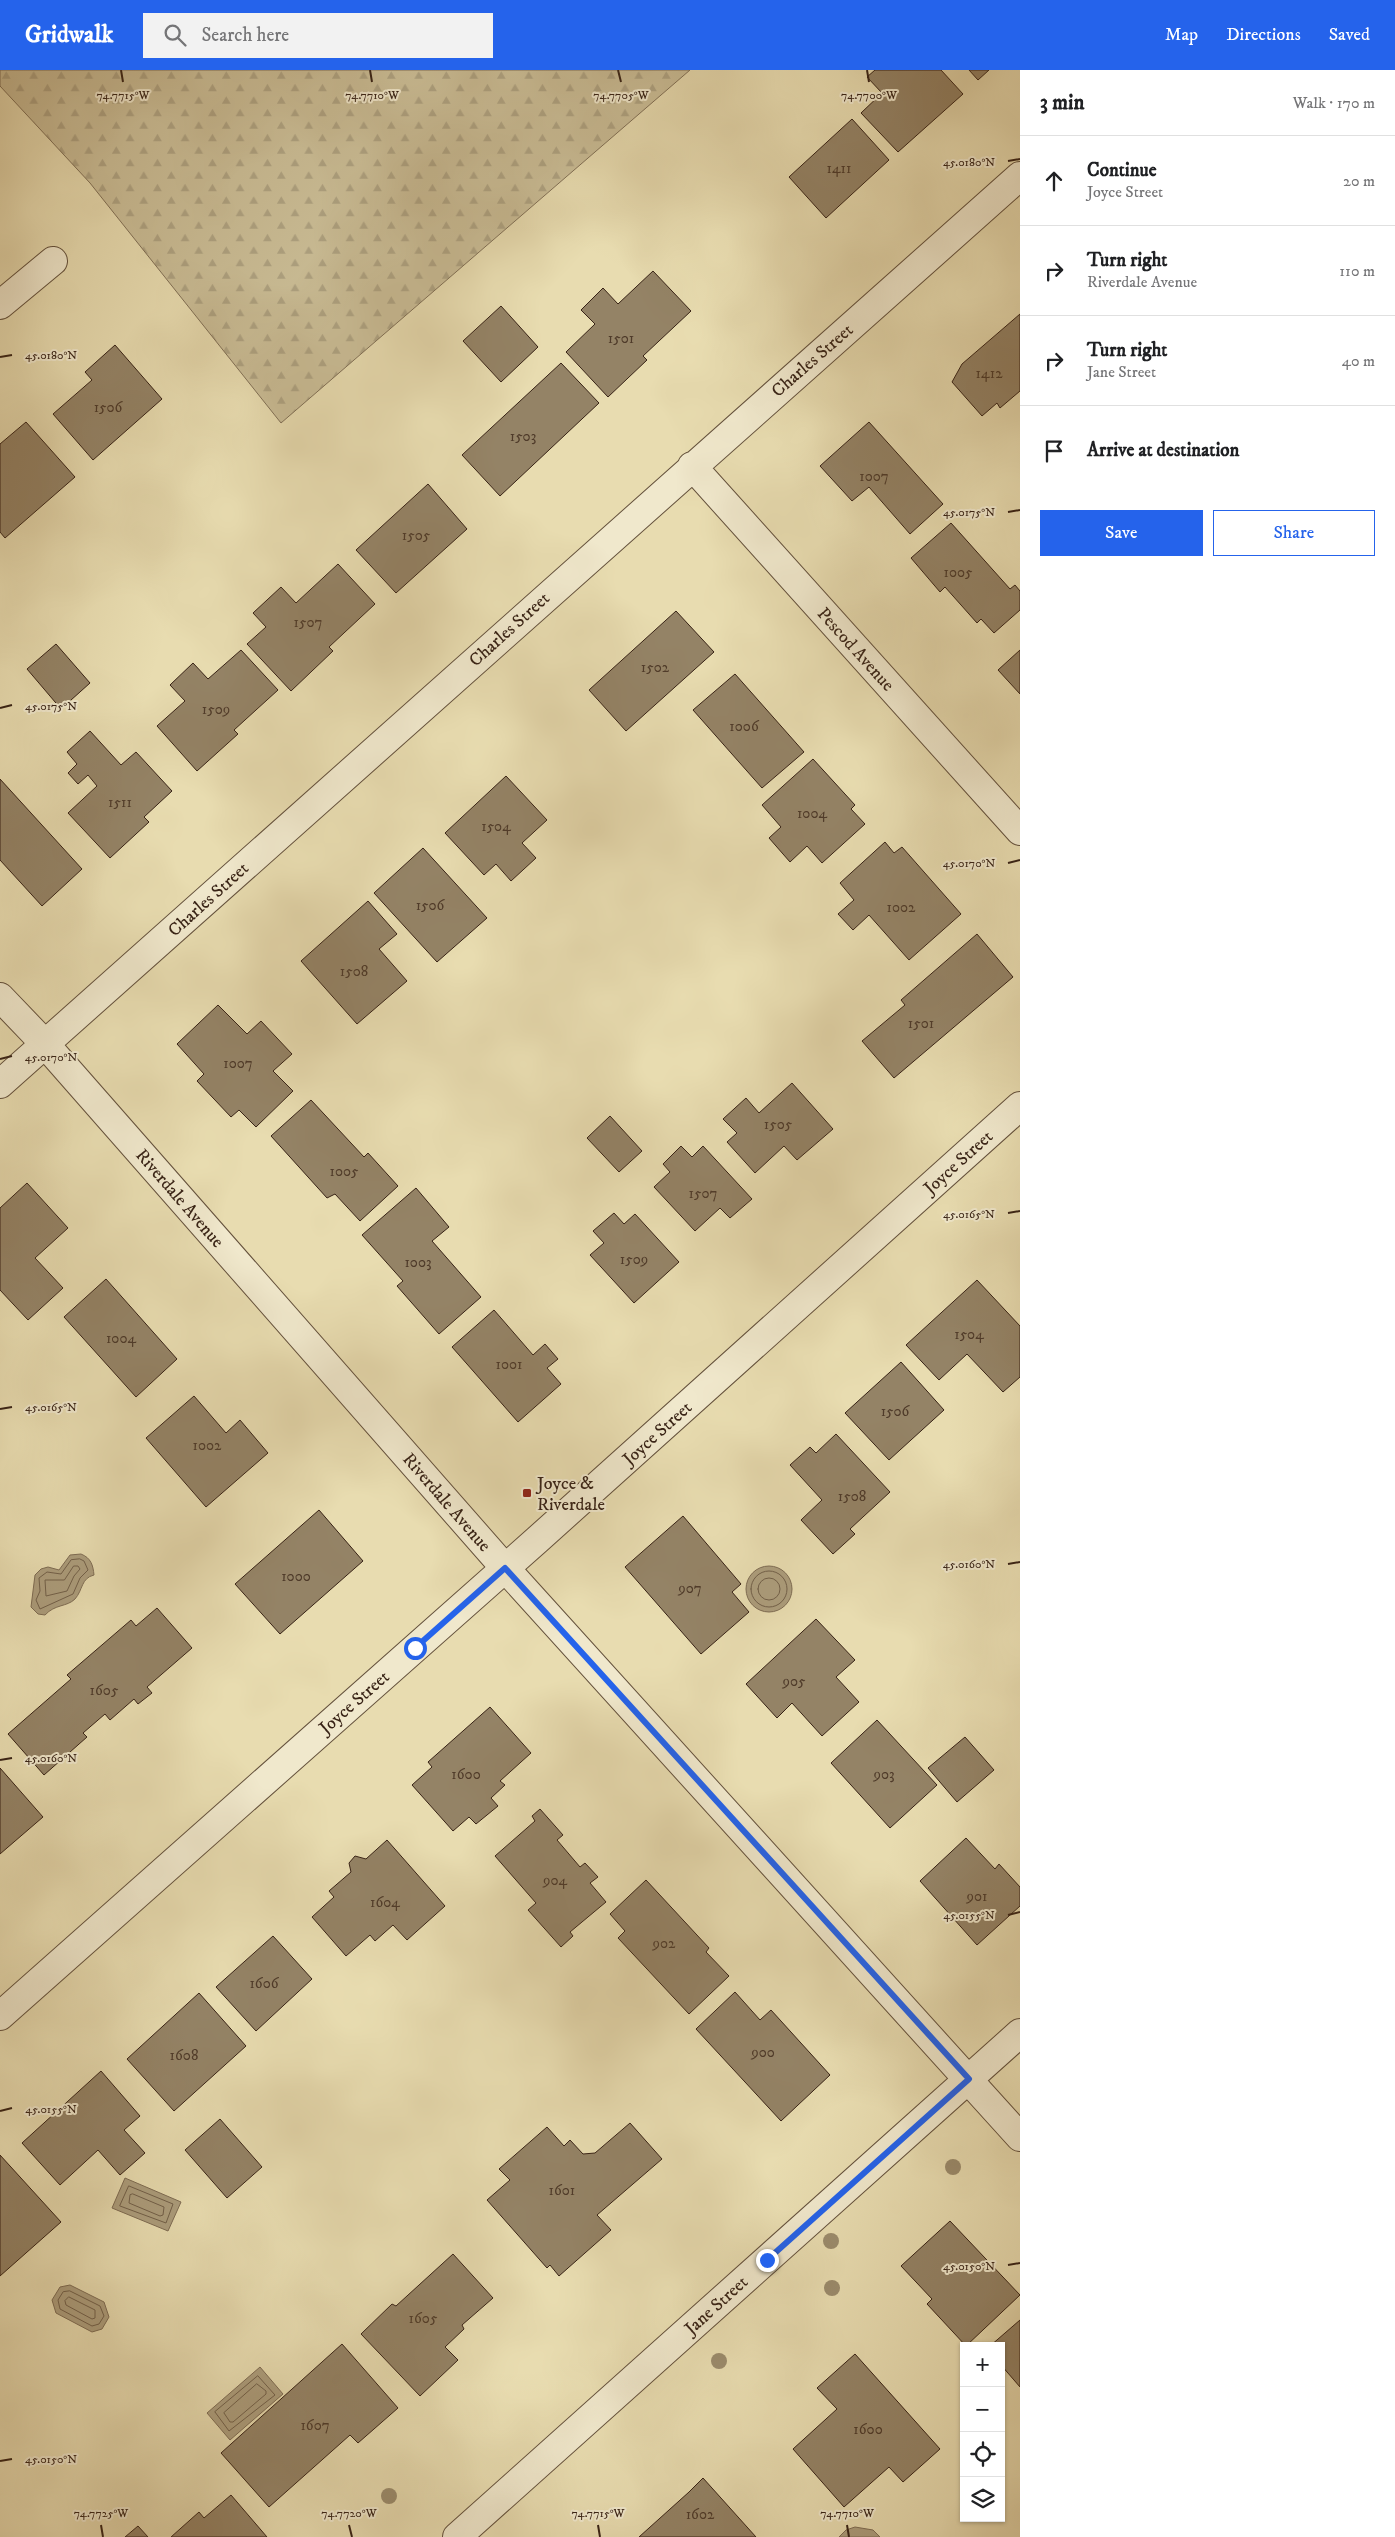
<!DOCTYPE html>
<meta charset="utf-8">
<style>
:root{--surface:#fff;--page:#f2f2f2;--text:#202124;--muted:#757577;--line:#e0e0e0;--accent:#2563eb}
body{margin:0;font-family:"IM FELL DW Pica",serif;background:var(--page);color:var(--text)}
.controls{position:absolute;right:15px;bottom:15px;display:grid;overflow:hidden;border-radius:0px;box-shadow:0 1px 4px #0004}
.controls button{width:45px;height:45px;display:grid;place-items:center;padding:0;border:0;border-bottom:1px solid var(--line);background:var(--surface);color:var(--text);font:25px sans-serif}
.stop{position:absolute;width:15px;height:15px;margin:-11px;border:4px solid #2563eb;border-radius:50%;background:#fff}
.stop.end{background:#2563eb;border-color:#fff;box-shadow:0 1px 5px #0008}
.list{margin:0;padding:0;list-style:none}
h2{display:flex;justify-content:space-between;align-items:center;height:65px;margin:0;padding:0 20px;font-size:21px}
h2 small{font-size:16px;font-weight:400;color:var(--muted)}
.list li{display:grid;grid-template-columns:32px 1fr auto;gap:15px;align-items:center;box-sizing:border-box;height:90px;padding:0 20px;border-top:1px solid var(--line)}
.list b{display:block;font-size:19px;white-space:nowrap}
.list p{margin:0;font-size:16px;white-space:nowrap;color:var(--muted)}
.list em{font-size:16px;font-style:normal;color:var(--muted)}
.actions{display:flex;gap:10px;padding:15px 20px}
.actions a{flex:1;padding:11px 0;border:1px solid var(--accent);border-radius:0px;text-align:center;font-size:18px;color:var(--accent)}
.actions .main{background:var(--accent);color:#fff}
.icon{flex:none;width:28px;height:28px;fill:none;stroke:currentColor;stroke-width:2;stroke-linecap:round;stroke-linejoin:round}
.map{position:relative;flex:none;width:1020px;height:2467px;overflow:hidden}
header{display:flex;align-items:center;gap:30px;box-sizing:border-box;height:70px;padding:0 25px;background:var(--accent);color:#fff}
header strong{font-size:24px}
nav{display:flex;gap:28px;margin-inline-start:auto;font-size:18px}
.search{width:350px;height:45px;background:var(--page);display:flex;align-items:center;gap:12px;box-sizing:border-box;padding:0 18px;border-radius:0px;color:var(--muted);font-size:19px}
main{display:flex}
aside{flex:1;background:var(--surface)}
.map>svg:first-child{display:block}
.forest{fill:url(#forest-firs);stroke:#817056}
.water{fill:#ac9d7c;stroke:#7e6c53}
.lines{fill:none;stroke-linecap:round;stroke-linejoin:round}
.shore{stroke:#726049;stroke-width:1}
.building{fill:#948366;stroke:#382316}
.minor-casing{stroke:#64513c;stroke-width:30}
.tertiary-casing{stroke:#64513c;stroke-width:30}
.minor{stroke:#f0e8cc;stroke-width:28}
.tertiary{stroke:#f0e8cc;stroke-width:28}
.tree{fill:#9b8c6d}
.route{stroke:#2563eb;stroke-width:6}
.ticks{fill:none;stroke:#382316;stroke-width:2}
.poi-dot{fill:#8f2418;stroke:#f0e8cc;stroke-width:2}
.labels{text-anchor:middle;stroke-width:4;stroke-linejoin:round;paint-order:stroke}
.number-label{font-size:15px;fill:#4f3b2a}
.street-label{font-size:18px;fill:#382316;stroke:#f0e8cc}
.poi-label{font-size:18px;fill:#382316;stroke:#f0e8cc;text-anchor:start}
.ticks-label{font-size:12px;text-anchor:middle;fill:#382316;stroke:#f0e8cc;stroke-width:4;stroke-linejoin:round;paint-order:stroke}
</style>
<header>
<strong>Gridwalk</strong>
<div class="search"><svg class="icon" aria-label="search" viewBox="0 0 24 24"><circle cx="10" cy="10" r="6"/><path d="M15 15l6 6"/></svg>Search here</div>
<nav><a>Map</a><a>Directions</a><a>Saved</a></nav>
</header>
<main>
<div class="map">
<svg width="1020" height="2467" viewBox="0 0 1020 2467">
<defs>
<pattern id="forest-firs" width="22" height="20" patternUnits="userSpaceOnUse" patternTransform="scale(1.25)"><rect width="22" height="20" fill="#cabd96"/><path d="M5 1l3.5 6h-7zM16 11l3.5 6h-7z" fill="#aea281"/></pattern>
</defs>
<rect width="100%" height="100%" fill="#e8dcb0"/>
<filter id="stains"><feTurbulence type="fractalNoise" baseFrequency=".004" numOctaves="4"/><feColorMatrix values="0 0 0 0 .2 0 0 0 0 .09 0 0 0 0 .02 0 0 0 .5 -.17"/></filter>
<radialGradient id="worn" r=".72"><stop offset=".6" stop-color="#630" stop-opacity="0"/><stop offset="1" stop-color="#630" stop-opacity=".3"/></radialGradient>
<path class="forest" d="M0,0h690l-409,353 -191,-240 -90,-97z"/>
<path class="water" d="M81,1484c10,4 12,11 13,21 -13,3 -11,15 -19,24 -8,8 -20,5 -30,16l-7,-1 -7,-7 4,-32 6,-6 7,-2 11,3 11,-15z
M746 1519a23 23 0 1 1 46 0a23 23 0 1 1-46 0Z
M125,2108l56,24 -13,29 -56,-23z
M70,2215l34,17 5,15 -7,12 -10,3 -36,-19 -4,-13 8,-13z
M260,2297l23,27 -53,46 -23,-27z
M855,2457l18,3 7,7h-41l7,-7z"/>
<g class="lines">
<path class="shore" d="M80,1489l4,2 4,9 -8,8 -7,16 -33,15 -4,-9 4,-9 -1,-13 8,-6 14,2 10,-14z
M74,1496h4l2,3 -6,7 -7,15 -21,5 -1,-16h19z
M751 1519a18 18 0 1 1 36 0a18 18 0 1 1-36 0Z
M758 1519a11 11 0 1 1 22 0a11 11 0 1 1-22 0Z
M129,2116l44,18 -7,19 -46,-17z
M133,2124l31,13 -1,8 -3,1 -31,-13 1,-8z
M70,2221l30,15 4,10 -5,8 -7,2 -32,-17 -2,-9 5,-8z
M69,2227l26,13v8l-3,1 -26,-14 -1,-4z
M258,2306l17,19 -46,36 -14,-19z
M257,2314l9,7v3l-33,28h-3l-6,-9z"/>
</g>
<path class="building" d="M875,0h66l22,24 -65,58 -37,-39 21,-20 -15,-16z
M969,0h20l-11,10z
M852,49l37,41 -63,58 -37,-41z
M653,201l38,40 -48,45 4,4 -39,37 -42,-45 29,-28 -14,-14 22,-22 15,16z
M501,236l37,41 -37,35 -38,-41z
M1020,244v77l-20,17 -3,-5 -15,13 -30,-34 10,-18z
M115,275l47,54 -69,61 -40,-46 39,-34 -7,-8z
M561,293l38,40 -99,93 -38,-41z
M26,352l49,55 -70,61 -5,-6v-88z
M869,352l74,82 -33,30 -41,-47 -17,14 -32,-35z
M428,414l39,45 -71,64 -40,-43z
M951,453l59,66 5,-4 5,6v19l-26,23 -13,-14 -4,4 -32,-36 -5,5 -29,-34z
M338,494l37,40 -46,43 4,4 -42,40 -44,-47 19,-17 -13,-14 28,-26 15,16z
M676,541l38,41 -88,79 -37,-41z
M56,574l34,39 -29,26 -34,-40z
M241,580l37,40 -44,40 4,4 -41,37 -40,-45 28,-25 -15,-16 23,-22 15,16z
M1020,580v44l-22,-24z
M735,604l69,78 -42,36 -69,-78z
M90,661l31,34 15,-13 36,39 -28,26 5,5 -39,36 -42,-45 29,-27 -9,-11 -10,9 -10,-11 9,-9 -10,-12z
M813,689l42,46 -4,4 14,15 -43,39 -15,-17 -17,16 -21,-24 12,-11 -19,-22z
M506,706l41,44 -25,23 14,15 -25,23 -15,-17 -12,11 -39,-42z
M0,709l82,90 -40,37 -42,-46z
M885,772l9,11 8,-6 59,67 -52,46 -40,-45 -16,15 -15,-16 16,-14 -14,-17z
M423,778l64,70 -50,44 -63,-69z
M368,831l29,33 -18,15 28,32 -50,43 -56,-63z
M977,864l36,43 -119,101 -32,-37 43,-36 -4,-5z
M218,935l29,29 14,-13 31,33 -19,17 20,20 -37,36 -17,-17 -8,7 -34,-36 7,-7 -27,-30z
M792,1013l41,46 -36,31 -13,-14 -29,27 -28,-31 10,-9 -14,-14 23,-21 13,15z
M311,1030l53,57 4,-4 30,33 -38,35 -25,-27 -8,4 -56,-62z
M610,1046l32,35 -23,21 -32,-34z
M681,1076l11,11 11,-11 49,53 -22,19 -10,-10 -25,23 -41,-44 16,-15 -7,-8z
M27,1113l41,45 -33,30 28,30 -35,32 -28,-30v-82z
M416,1118l33,39 -17,14 49,56 -42,37 -42,-48 6,-5 -41,-46z
M614,1143l10,11 11,-10 44,48 -45,41 -44,-48 14,-12 -11,-12z
M106,1209l71,80 -41,38 -72,-80z
M977,1210l43,46v51l-17,15 -36,-38 -28,26 -33,-35z
M494,1240l39,45 12,-11 13,15 -11,9 14,16 -43,38 -66,-75z
M901,1292l43,48 -55,50 -44,-47z
M194,1326l32,37 14,-13 28,33 -62,54 -60,-69z
M836,1364l54,58 -40,37 5,5 -22,20 -32,-34 21,-20 -32,-35 20,-18 6,6z
M319,1440l44,51 -83,73 -45,-50z
M683,1446l58,68 -9,8 17,20 -48,42 -76,-87z
M157,1538l35,40 -45,39 5,6 -14,11 -4,-5 -24,21 -5,-6 -22,19 4,4 -43,38 -36,-41 63,-55 -4,-4 64,-55 5,6z
M816,1549l39,41 -19,17 23,25 -37,34 -30,-33 -15,15 -31,-34z
M490,1637l41,46 -31,28 5,4 -14,13 7,8 -22,18 -7,-7 -16,14 -41,-46 20,-18 -4,-5z
M877,1650l60,65 -47,43 -59,-65z
M965,1667l29,33 -37,32 -29,-34z
M0,1698l43,49 -43,37z
M540,1739l23,26 -6,5 23,27 5,-4 13,14 -8,6 16,19 -36,30 3,4 -12,11 -33,-37 8,-7 -41,-47 40,-35 -3,-5z
M966,1768l29,31 4,-5 21,23v19l-43,39 -57,-64z
M387,1770l58,66 -38,34 -14,-15 -18,16 -5,-6 -24,21 -34,-39 22,-20 -5,-6 22,-19 -2,-9 6,-7 11,3z
M646,1810l63,68 -3,4 23,24 -40,38 -71,-76 7,-7 -15,-17z
M273,1866l39,43 -56,52 -40,-44z
M735,1922l25,28 11,-10 59,65 -49,46 -85,-92z
M199,1923l47,53 -72,65 -47,-52z
M101,2001l39,45 -16,14 21,23 -25,22 -22,-25 -38,35 -38,-42z
M220,2049l42,48 -35,31 -42,-48z
M630,2053l32,36 -65,56 14,15 -52,46 -9,-11 -3,3 -60,-68 23,-20 -11,-11 48,-42 17,19 6,-6 13,14 12,-1z
M0,2085l61,67 -61,54z
M950,2151l70,74 -54,51 -39,-42 5,-5 -31,-33z
M453,2184l40,44 -31,27 2,4 -19,18 13,13 -38,36 -59,-62 31,-30 4,2z
M1020,2250v67l-19,-22v-19h-11z
M342,2274l56,64 -40,35 -8,-8 -81,72 -48,-54z
M855,2284l85,95 -37,33 -14,-15 -45,40 -51,-58 44,-40 -20,-21z
M703,2408l53,59h-117l50,-45z
M231,2425l36,42h-96l28,-25 5,6z
M138,2456l10,11h-23z"/>
<g class="lines">
<g class="minor-casing">
<path id="minor" d="M0,235l53,-44
M692,396l328,365
M0,1014l1020,-908
M0,1946l537,-476 483,-434
M457,2467l563,-504"/>
</g>
<g class="tertiary-casing">
<path id="tertiary" d="M0,927l45,47 460,524 515,569"/>
</g>
<use href="#minor" class="minor"/>
<use href="#tertiary" class="tertiary"/>
</g>
<g class="tree">
<circle cx="953" cy="2097" r="8"/>
<circle cx="831" cy="2171" r="8"/>
<circle cx="832" cy="2218" r="8"/>
<circle cx="719" cy="2291" r="8"/>
<circle cx="389" cy="2426" r="8"/>
</g>
<g class="lines">
<path class="route" d="M415,1578l90,-80 464,511 -202,181"/>
</g>
<path class="ticks" d="M121,0l2,12M370,0l2,12M618,0l3,12M867,0l2,12M1008,91l12,-2M0,287l12,-2M1008,442l12,-2M0,638l12,-3M1008,793l12,-3M0,989l12,-3M1008,1143l12,-2M0,1339l12,-2M1008,1494l12,-2M0,1690l12,-2M1008,1845l12,-3M0,2041l12,-3M1008,2195l12,-2M0,2391l12,-2M101,2455l2,12M349,2455l3,12M598,2455l2,12M847,2455l2,12"/>
<rect class="poi-dot" x="522" y="1418" width="10" height="10" rx="2.5"/>
<g class="labels">
<g class="number-label">
<text x="839" y="103">1411</text>
<text x="621" y="273">1501</text>
<text x="989" y="308">1412</text>
<text x="108" y="342">1506</text>
<text x="523" y="371">1503</text>
<text x="874" y="411">1007</text>
<text x="416" y="470">1505</text>
<text x="958" y="507">1005</text>
<text x="308" y="557">1507</text>
<text x="655" y="602">1502</text>
<text x="216" y="644">1509</text>
<text x="744" y="661">1006</text>
<text x="120" y="737">1511</text>
<text x="812" y="748">1004</text>
<text x="496" y="761">1504</text>
<text x="430" y="840">1506</text>
<text x="901" y="842">1002</text>
<text x="354" y="906">1508</text>
<text x="921" y="958">1501</text>
<text x="238" y="998">1007</text>
<text x="778" y="1059">1505</text>
<text x="344" y="1106">1005</text>
<text x="703" y="1128">1507</text>
<text x="634" y="1194">1509</text>
<text x="418" y="1197">1003</text>
<text x="969" y="1269">1504</text>
<text x="121" y="1273">1004</text>
<text x="509" y="1299">1001</text>
<text x="895" y="1346">1506</text>
<text x="207" y="1380">1002</text>
<text x="852" y="1431">1508</text>
<text x="296" y="1511">1000</text>
<text x="690" y="1523">907</text>
<text x="794" y="1616">905</text>
<text x="104" y="1625">1605</text>
<text x="466" y="1709">1600</text>
<text x="884" y="1709">903</text>
<text x="555" y="1815">904</text>
<text x="977" y="1831">901</text>
<text x="385" y="1837">1604</text>
<text x="664" y="1878">902</text>
<text x="264" y="1918">1606</text>
<text x="763" y="1987">900</text>
<text x="184" y="1990">1608</text>
<text x="562" y="2125">1601</text>
<text x="423" y="2253">1605</text>
<text x="315" y="2360">1607</text>
<text x="868" y="2364">1600</text>
<text x="700" y="2449">1602</text>
</g>
<g class="street-label">
<text transform="translate(812 290) rotate(-41)" y="6">Charles Street</text>
<text transform="translate(509 559) rotate(-42)" y="6">Charles Street</text>
<text transform="translate(856 579) rotate(48)" y="6">Pescod Avenue</text>
<text transform="translate(208 829) rotate(-42)" y="6">Charles Street</text>
<text transform="translate(958 1092) rotate(-42)" y="6">Joyce Street</text>
<text transform="translate(180 1128) rotate(49)" y="6">Riverdale Avenue</text>
<text transform="translate(657 1363) rotate(-42)" y="6">Joyce Street</text>
<text transform="translate(447 1432) rotate(49)" y="6">Riverdale Avenue</text>
<text transform="translate(354 1632) rotate(-41)" y="6">Joyce Street</text>
<text transform="translate(716 2235) rotate(-42)" y="6">Jane Street</text>
</g>
<g class="poi-label">
<text x="537" y="1419">Joyce &amp;<tspan x="537" dy="21">Riverdale</tspan></text>
</g>
</g>
<g class="ticks-label">
<text x="123" y="29">74.7715°W</text>
<text x="372" y="29">74.7710°W</text>
<text x="621" y="29">74.7705°W</text>
<text x="869" y="29">74.7700°W</text>
<text x="969" y="96">45.0180°N</text>
<text x="51" y="289">45.0180°N</text>
<text x="969" y="446">45.0175°N</text>
<text x="51" y="640">45.0175°N</text>
<text x="969" y="797">45.0170°N</text>
<text x="51" y="991">45.0170°N</text>
<text x="969" y="1148">45.0165°N</text>
<text x="51" y="1341">45.0165°N</text>
<text x="969" y="1498">45.0160°N</text>
<text x="51" y="1692">45.0160°N</text>
<text x="969" y="1849">45.0155°N</text>
<text x="51" y="2043">45.0155°N</text>
<text x="969" y="2200">45.0150°N</text>
<text x="51" y="2393">45.0150°N</text>
<text x="101" y="2447">74.7725°W</text>
<text x="349" y="2447">74.7720°W</text>
<text x="598" y="2447">74.7715°W</text>
<text x="847" y="2447">74.7710°W</text>
</g>
<rect width="100%" height="100%" filter="url(#stains)"/>
<rect width="100%" height="100%" fill="url(#worn)"/>
</svg>
<div class="controls">
<button>+</button>
<button>−</button>
<button><svg class="icon" aria-label="locate" viewBox="0 0 24 24"><circle cx="12" cy="12" r="6"/><path d="M12 2v4M12 18v4M2 12h4M18 12h4"/></svg></button>
<button><svg class="icon" aria-label="layers" viewBox="0 0 24 24"><path d="M12 4l9 5-9 5-9-5zM3 14l9 5 9-5"/></svg></button>
</div>
<div class="stop" style="left:415px;top:1578px"></div>
<div class="stop end" style="left:767px;top:2190px"></div>
</div>
<aside>
<h2>3 min<small>Walk · 170 m</small></h2>
<ul class="list">
<li><svg class="icon" aria-label="ahead" viewBox="0 0 24 24"><path d="M12 20V5M6 11l6-6 6 6"/></svg><div><b>Continue</b><p>Joyce Street</p></div><em>20 m</em></li>
<li><svg class="icon" aria-label="right" viewBox="0 0 24 24"><path d="M7 20v-9h11M14 6l5 5-5 5"/></svg><div><b>Turn right</b><p>Riverdale Avenue</p></div><em>110 m</em></li>
<li><svg class="icon" aria-label="right" viewBox="0 0 24 24"><path d="M7 20v-9h11M14 6l5 5-5 5"/></svg><div><b>Turn right</b><p>Jane Street</p></div><em>40 m</em></li>
<li><svg class="icon" aria-label="arrive" viewBox="0 0 24 24"><path d="M6 21V4h12l-3 4 3 4H6"/></svg><div><b>Arrive at destination</b></div></li>
</ul>
<div class="actions"><a class="main">Save</a><a>Share</a></div>
</aside>
</main>
